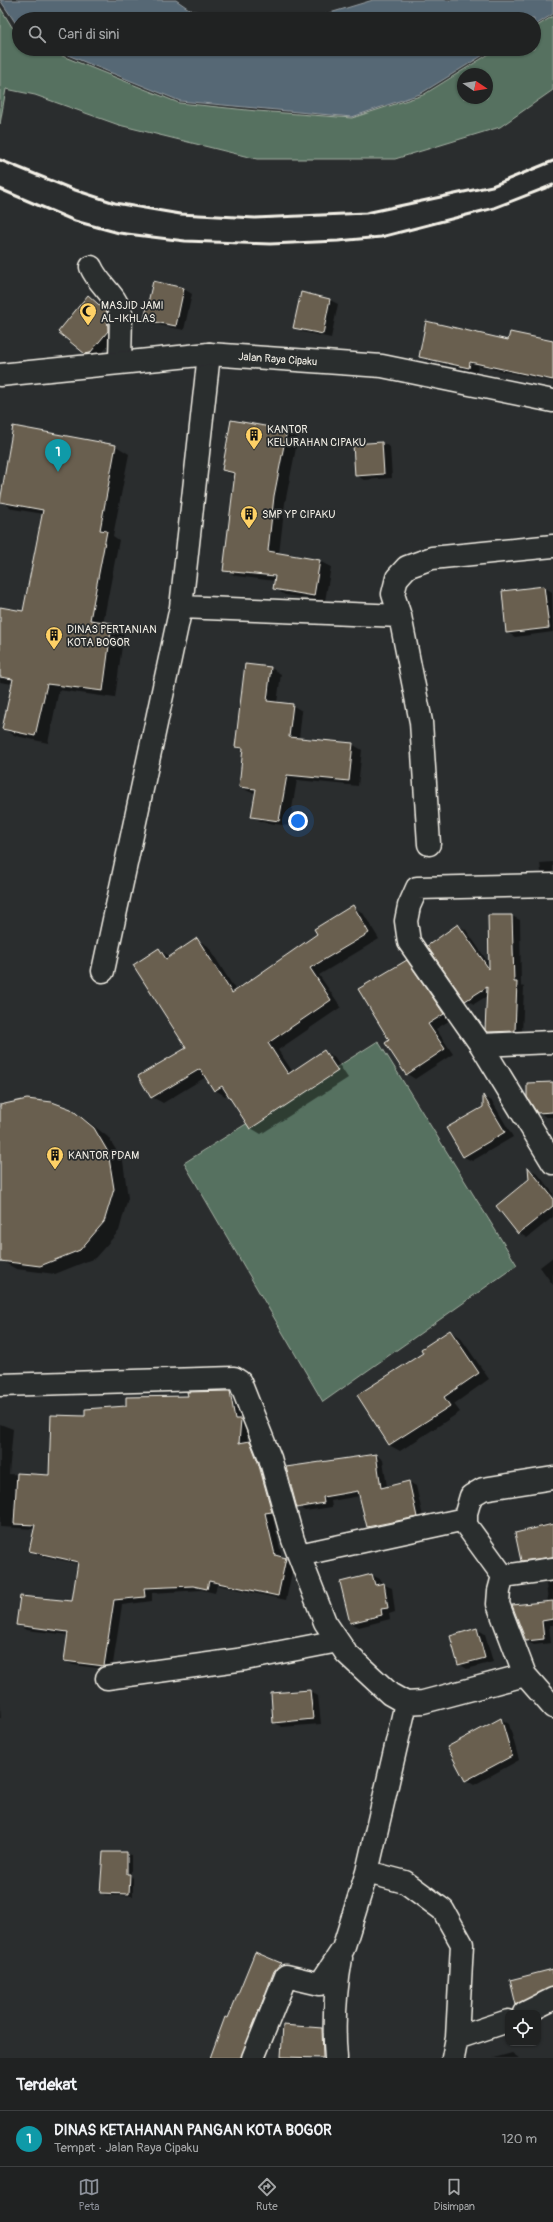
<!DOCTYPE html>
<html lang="id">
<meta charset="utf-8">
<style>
:root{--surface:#202222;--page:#2d2f2f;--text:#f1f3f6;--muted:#a2a4a5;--line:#3d3f40;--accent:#8c9099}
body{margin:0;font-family:Pangolin,sans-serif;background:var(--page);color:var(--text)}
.controls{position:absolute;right:12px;bottom:12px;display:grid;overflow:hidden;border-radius:8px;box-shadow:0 1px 3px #0004}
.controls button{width:36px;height:36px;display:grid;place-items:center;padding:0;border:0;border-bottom:1px solid var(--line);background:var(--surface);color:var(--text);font:20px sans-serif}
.compass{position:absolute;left:457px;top:68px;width:36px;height:36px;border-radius:50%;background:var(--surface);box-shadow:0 1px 3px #0004;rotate:102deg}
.you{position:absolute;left:298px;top:821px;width:14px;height:14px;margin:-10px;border:3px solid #fff;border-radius:50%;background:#1a73e8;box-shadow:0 0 0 6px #1a73e833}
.badge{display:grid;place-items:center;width:26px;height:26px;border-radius:50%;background:var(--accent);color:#fff;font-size:13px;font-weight:700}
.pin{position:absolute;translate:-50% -33px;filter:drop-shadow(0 1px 2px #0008)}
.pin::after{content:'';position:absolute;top:21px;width:14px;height:12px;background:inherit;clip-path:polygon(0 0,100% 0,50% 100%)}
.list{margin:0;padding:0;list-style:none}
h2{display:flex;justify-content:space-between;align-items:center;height:52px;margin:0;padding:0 16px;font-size:17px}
h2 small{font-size:13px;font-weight:400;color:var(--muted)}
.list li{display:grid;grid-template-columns:26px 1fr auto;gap:12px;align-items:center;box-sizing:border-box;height:56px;padding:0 16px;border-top:1px solid var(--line)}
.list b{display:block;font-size:15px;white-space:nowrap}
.list p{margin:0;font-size:13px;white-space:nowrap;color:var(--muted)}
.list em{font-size:13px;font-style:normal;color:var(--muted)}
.icon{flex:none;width:22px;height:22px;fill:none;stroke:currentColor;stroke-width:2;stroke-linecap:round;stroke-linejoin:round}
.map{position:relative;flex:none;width:553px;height:2058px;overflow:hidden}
.search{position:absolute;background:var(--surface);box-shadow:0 1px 3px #0004;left:12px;right:12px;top:12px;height:44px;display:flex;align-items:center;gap:10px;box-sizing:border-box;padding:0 14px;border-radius:22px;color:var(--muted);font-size:15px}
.sheet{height:108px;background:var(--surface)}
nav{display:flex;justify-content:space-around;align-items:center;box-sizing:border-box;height:56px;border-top:1px solid var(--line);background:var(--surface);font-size:11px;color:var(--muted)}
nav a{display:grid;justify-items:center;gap:2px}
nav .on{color:var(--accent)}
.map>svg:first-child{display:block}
.green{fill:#567160;stroke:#a5b1a4;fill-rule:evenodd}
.water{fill:#576774;stroke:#969ea2}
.shadow{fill:#0007}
.building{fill:#695f50;stroke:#f4f1e8}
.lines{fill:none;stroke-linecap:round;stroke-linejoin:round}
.street-casing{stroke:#f4f1e8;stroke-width:25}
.secondary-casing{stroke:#f4f1e8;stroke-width:25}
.street{stroke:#2a2d2e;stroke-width:22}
.secondary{stroke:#2a2d2e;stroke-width:22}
.rail{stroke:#f4f1e8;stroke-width:3}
.labels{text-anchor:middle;stroke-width:3.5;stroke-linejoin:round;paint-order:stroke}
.poi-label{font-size:11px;fill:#f4f1e8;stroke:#2a2d2e;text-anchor:start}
.street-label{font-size:11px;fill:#f4f1e8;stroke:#2a2d2e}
</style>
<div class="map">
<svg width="553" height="2058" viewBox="0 0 553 2058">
<rect width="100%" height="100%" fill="#2a2d2e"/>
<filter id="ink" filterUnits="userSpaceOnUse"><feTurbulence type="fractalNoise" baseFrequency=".025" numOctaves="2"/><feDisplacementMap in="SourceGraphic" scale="8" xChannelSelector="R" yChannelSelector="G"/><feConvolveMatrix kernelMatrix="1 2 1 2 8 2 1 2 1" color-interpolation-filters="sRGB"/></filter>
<g filter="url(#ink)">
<path class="green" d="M0,7l12,20 7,5v17h26l134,54 78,8 95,7 71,-23 74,-46h37v-21l19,-12v74l-53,37 -105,32h-138l-138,-34 -84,-30 -29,-6 -6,35zM463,74h24v24h-24z
M378,1041l139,224 -194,137 -139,-239z"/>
<path class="water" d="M0,0h176l16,11 84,7 44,-2 53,-16h180v14l-19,12v-7h-515v9z
M53,49h440l-73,45 -68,23 -172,-16z"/>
<path class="shadow" d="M154,283l30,6 8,5 -8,36 -30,-6 -8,-5z
M302,294l28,6 8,4 -7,34 -28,-6 -8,-4z
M88,297l27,20 1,19 -18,22h-4l-9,-5z
M553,347v35l-75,-16 -1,6 -49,-11 -8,-5z
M286,431l12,7 -13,65 -6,51 40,7 12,6 -6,34 -40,-6 -11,-7 1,-7 -39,-5 -11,-6 10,-94 -12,-6z
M382,443l8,4 2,31 -28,2 -8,-5z
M116,446l13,8 -16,82 6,4 -16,83 9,1 12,7 -9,67 -56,-8 -11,53 -32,-7 -13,-7 10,-45 -13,-2v-74l24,4 20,-98 -31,-5 -12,-8z
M544,587l8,5 1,40 -38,5 -8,-5z
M246,665l25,3 10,6 -4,29 15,2 10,6 -3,28 53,5 10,6 -4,36 -61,-6 -8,46 -27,-4 -10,-6 4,-23 -6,-1 -10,-5 4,-36 -8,-4z
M553,862v13l-12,-3 -1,-9z
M353,907l10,6 16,26 -60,36 22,32 -63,43 15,22 31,-21 10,6 14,21 -87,56 -10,-6 -23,-34 -3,2 -10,-6 -9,-13 -43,26 -11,-6 35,-49 -28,-98 12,7 26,-17 11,6 28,45 82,-56z
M512,916l8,4 1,66 3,1 -2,48 -26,1 -8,-5 -1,-35 -13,8 -8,-4 -8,-75 8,5 24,35z
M407,961l8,5 37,53 -16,10 17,25 -38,25 -8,-5 -16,-34 -32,-51z
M553,1083v34h-7l-8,-5z
M484,1097l8,4 21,36 -41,24 -8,-4 -17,-28 37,-22z
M0,1106l70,4 15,9 23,18 15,24 5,37 -9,33 -24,27 -40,16 -39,-5 -16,-9z
M529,1169l8,4 16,20v24l-26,21 -8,-5 11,-53z
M553,1257v28l-13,-18z
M450,1331l10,6 29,42 -35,25 6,8 -60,39 -11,-6 35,-92z
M230,1392l8,4 5,25 5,4 -1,18 11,4 22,69 -7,2 9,40 12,5 -8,37 -69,-15 -2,8 -13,-3 -50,3v8l-30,4 -10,65 -39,-5 -8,-4 4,-26 -43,-5 -8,-5 55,-23 6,-38 -41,-9 -8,-4 5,-22 -35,-2v-103l13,5 -4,45 41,2 36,-59 41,-11z
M376,1455l7,5 4,27 22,-5 7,4 8,35 -49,9 -7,-4 -8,-30 -29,5 1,6 -27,4 -7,-4z
M553,1523v40l-23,2 -8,-5 18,-32v-3z
M372,1575l8,4 2,5 10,4 3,24 -6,2 1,5 -31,8 -8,-4 -10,-40z
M553,1582v43h-4l2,18 -17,2 -8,-4 22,-39 -2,-18z
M477,1629l8,5 8,28 -26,7 -8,-5z
M310,1691l8,5 3,28 -39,3 -8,-5z
M0,1702l1,16h-1z
M501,1719l8,5 10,36 -45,25 -8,-5 -18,-32z
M127,1853l4,2v21l2,2v18l-28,-1 -4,-3z
M256,1954l32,15 -39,89h-38z
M322,2029l7,4 1,25h-45l-3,-2z
M512,2053l7,5h-25z"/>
<path class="building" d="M153,281l31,7 -8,38 -32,-6z
M301,292l29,7 -7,35 -30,-6z
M88,295l19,17 1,19 -18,22 -5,1 -27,-22z
M426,321l82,19 2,-8 43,9v39l-83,-18 -1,6 -50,-11z
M231,420l56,10 -13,66 -6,55 52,9 -6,36 -41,-7 2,-13 -52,-5 12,-98 -13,-3z
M13,426l103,19 -16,85 7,1 -17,89 22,3 -9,68 -56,-7 -12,52 -33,-7 11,-50 -13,-2v-70l23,4 20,-101 -43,-8z
M382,442l2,32 -29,2 -2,-32z
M544,586l5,42 -43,5 -4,-42z
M245,664l26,3 -4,34 26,3 -4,33 64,6 -4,38 -62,-6 -8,46 -28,-4 5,-28 -17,-2 4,-39 -8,-1z
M353,905l16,28 -59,35 21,32 -63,43 20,31 36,-24 14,21 -88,58 -28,-43 -8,5 -14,-22 -49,29 -13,-22 48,-28 -53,-83 26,-17 7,11 31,-21 35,55 85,-59 -3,-5z
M488,915h24l2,67h3l-2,49 -28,1 -2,-2 2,-43 -22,14 -38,-55 31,-22 31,45z
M407,960l37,54 -16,10 17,25 -39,26 -21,-32 4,-3 -31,-51z
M553,1082v30l-16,1 -10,-16v-14z
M483,1095l22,37 -42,25 -17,-29 37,-21z
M27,1099l25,3 19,7 23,19 14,24 6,37 -10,33 -24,28 -40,16 -40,-5v-156z
M528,1167l25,31v8l-35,28 -22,-28 33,-27z
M450,1330l29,43 -35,24 6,9 -61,39 -32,-50 66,-42 -2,-4z
M230,1391l5,28h6l-2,24 11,-2 8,21 14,50 -7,1 10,42 11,3 -8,38 -69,-15 -2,8 -14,-3 -49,2 1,9 -31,3 -10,66 -40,-5 4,-29 -52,-7 4,-29 52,5 6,-39 -49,-11 6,-26 -21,-1 3,-51 32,2 2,-60 34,1v-7l41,-3v-9l62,-1 -1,-4z
M376,1454l5,34 28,-7 8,36 -50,10 -9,-36 -35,6 1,6 -27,5 -11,-41z
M553,1524v33l-32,4 -6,-28z
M372,1574l3,11 9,-2 4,25 -7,1 1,6 -32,8 -10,-41z
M553,1601v18l-11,2 2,18 -18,2 -14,-36z
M477,1628l8,30 -27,7 -8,-29z
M310,1690l3,29 -40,4 -2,-30z
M501,1718l11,38 -47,25 -18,-34z
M103,1852h24v22h3l-1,20 -29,-1z
M255,1952l26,11 -7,8 -33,87h-31l15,-41 3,1z
M553,1969v18l-37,18 -6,-25z
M283,2025l39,3 1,30 -42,-1z"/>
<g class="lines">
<g class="street-casing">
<path id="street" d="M91,267c7,17 25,28 30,46l-1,49
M181,607l219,9
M429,844l-8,-122 -21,-106 -7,-22 4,-16 10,-11 25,-9 121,-12
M553,885l-136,3 -8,18 -3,15 3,21 72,103 72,118
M103,971l78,-364 28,-253
M481,1045l72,-3
M0,1385l234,-7 6,4 30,76 23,82 32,82 21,31 44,41 16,9 17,-1 102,-27
M553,1478l-70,11 -12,7 -5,17v12l37,51 -4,15 -1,13 27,71 28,32
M299,1555l166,-36
M503,1576l50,-7
M107,1678l138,-19 93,-18
M406,1703l-39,169 38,10 38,28 19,34 -5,94 -4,20
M525,2013l28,-14
M457,2038l51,-17
M253,2058l33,-82 34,8 23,-35 24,-77
M336,2058c-3,-34 -1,-66 5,-100"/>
</g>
<g class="secondary-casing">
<g id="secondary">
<path id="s1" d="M0,375l209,-21 173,12 171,35"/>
</g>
</g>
<use href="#street" class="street"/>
<use href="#secondary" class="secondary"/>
<path class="rail" d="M0,160l72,29 43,14 65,11 75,4 111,-5 126,-27 61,-25
M0,189l75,32 44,12 66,8 85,3 68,-3 43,-4 113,-29 59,-23"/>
</g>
</g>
<defs>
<g id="mosque-pin" transform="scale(0.9)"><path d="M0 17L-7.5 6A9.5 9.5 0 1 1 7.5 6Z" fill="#ffd166" stroke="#2a2d2e"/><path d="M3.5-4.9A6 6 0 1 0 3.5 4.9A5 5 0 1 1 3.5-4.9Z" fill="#111"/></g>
<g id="building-pin" transform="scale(0.9)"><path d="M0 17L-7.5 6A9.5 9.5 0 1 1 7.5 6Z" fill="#ffd166" stroke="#2a2d2e"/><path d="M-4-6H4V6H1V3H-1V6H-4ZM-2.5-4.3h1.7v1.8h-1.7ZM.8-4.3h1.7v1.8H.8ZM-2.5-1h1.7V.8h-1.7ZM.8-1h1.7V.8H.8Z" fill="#111"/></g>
</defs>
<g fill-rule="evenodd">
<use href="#mosque-pin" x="88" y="311"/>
<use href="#building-pin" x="254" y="435"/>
<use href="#building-pin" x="249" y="514"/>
<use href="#building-pin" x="54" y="635"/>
<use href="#building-pin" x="55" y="1155"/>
</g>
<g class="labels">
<g class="poi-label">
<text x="101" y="309">MASJID JAMI<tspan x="101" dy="13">AL-IKHLAS</tspan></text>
<text x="267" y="433">KANTOR<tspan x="267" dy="13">KELURAHAN CIPAKU</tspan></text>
<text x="262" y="518">SMP YP CIPAKU</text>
<text x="67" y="633">DINAS PERTANIAN<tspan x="67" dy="13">KOTA BOGOR</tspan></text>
<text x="68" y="1159">KANTOR PDAM</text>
</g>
<g class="street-label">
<text dy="4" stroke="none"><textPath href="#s1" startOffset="279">Jalan Raya Cipaku</textPath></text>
</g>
</g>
</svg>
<div class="controls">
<button><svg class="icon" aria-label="locate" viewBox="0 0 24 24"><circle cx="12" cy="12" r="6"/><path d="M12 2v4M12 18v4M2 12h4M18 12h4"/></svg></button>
</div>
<svg class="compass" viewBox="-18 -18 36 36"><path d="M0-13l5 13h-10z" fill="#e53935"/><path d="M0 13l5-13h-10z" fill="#a2a4a5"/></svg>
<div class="you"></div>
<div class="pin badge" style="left:58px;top:472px;background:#0f9aa8">1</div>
<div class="search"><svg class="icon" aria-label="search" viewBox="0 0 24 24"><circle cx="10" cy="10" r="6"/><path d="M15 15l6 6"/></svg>Cari di sini</div>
</div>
<section class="sheet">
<h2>Terdekat<small></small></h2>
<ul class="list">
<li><span class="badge" style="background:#0f9aa8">1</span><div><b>DINAS KETAHANAN PANGAN KOTA BOGOR</b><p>Tempat · Jalan Raya Cipaku</p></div><em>120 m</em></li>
</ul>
</section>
<nav>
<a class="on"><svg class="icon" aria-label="map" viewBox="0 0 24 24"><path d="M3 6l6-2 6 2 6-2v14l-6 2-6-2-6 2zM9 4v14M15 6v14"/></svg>Peta</a>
<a><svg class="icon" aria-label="directions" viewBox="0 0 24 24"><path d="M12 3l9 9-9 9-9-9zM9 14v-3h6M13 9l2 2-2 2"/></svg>Rute</a>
<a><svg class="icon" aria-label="saved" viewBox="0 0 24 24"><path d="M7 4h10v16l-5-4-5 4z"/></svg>Disimpan</a>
</nav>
